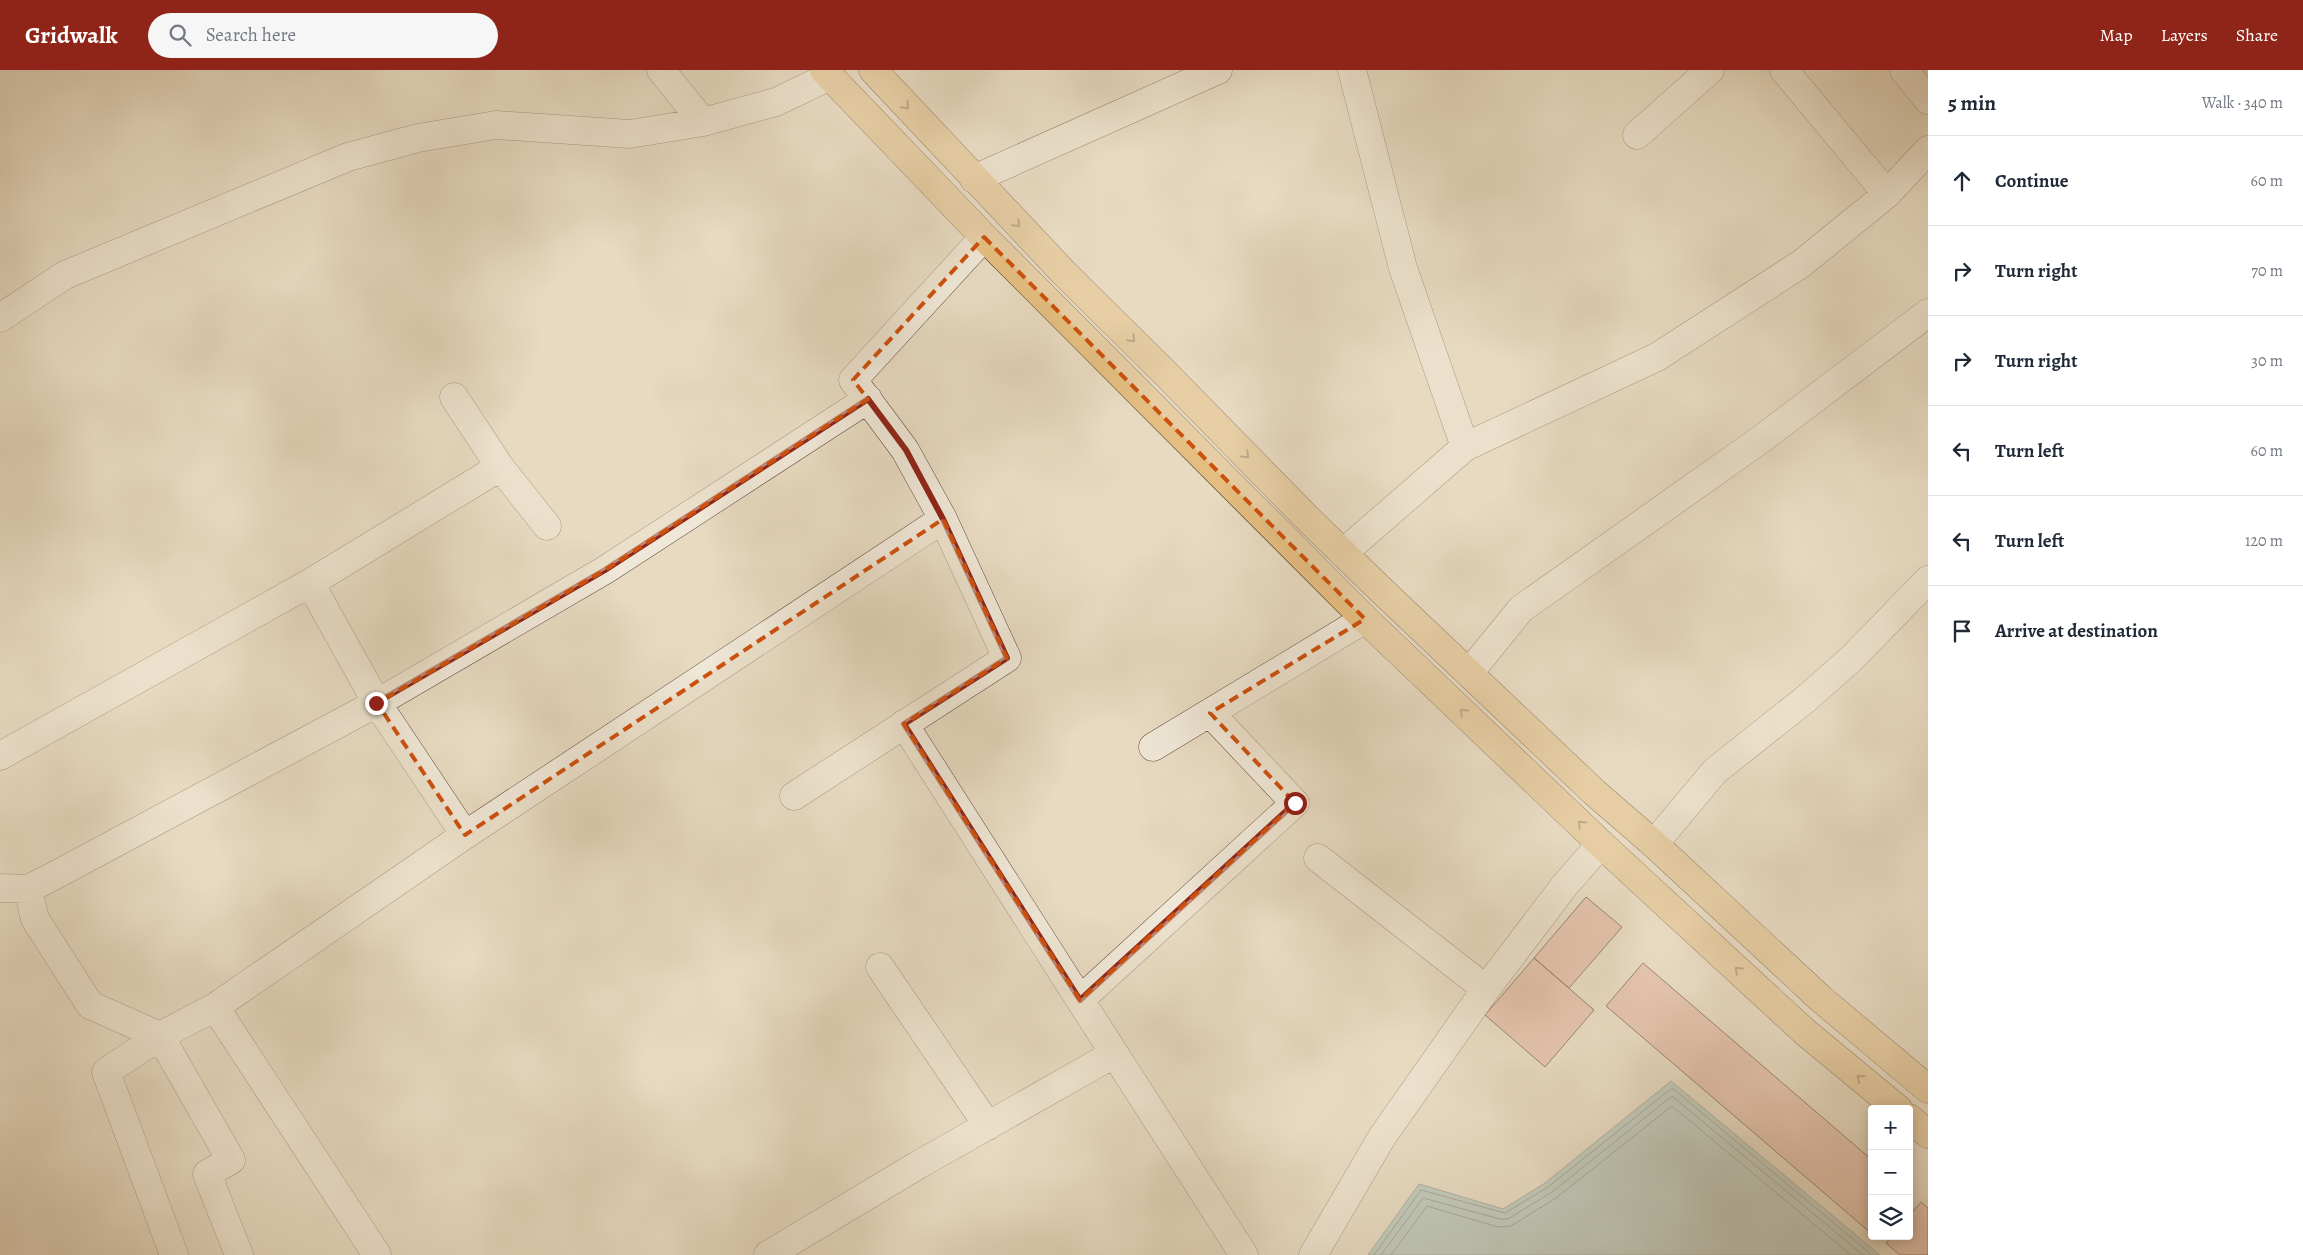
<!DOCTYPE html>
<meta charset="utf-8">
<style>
:root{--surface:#fff;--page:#f6f6f7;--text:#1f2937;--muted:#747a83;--line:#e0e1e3;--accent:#8f2418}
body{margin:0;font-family:Alegreya,serif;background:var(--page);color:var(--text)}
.controls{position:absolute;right:15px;bottom:15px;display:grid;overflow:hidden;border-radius:5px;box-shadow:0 2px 12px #0003}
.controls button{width:45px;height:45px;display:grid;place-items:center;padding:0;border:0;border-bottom:1px solid var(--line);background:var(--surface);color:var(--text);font:25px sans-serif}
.stop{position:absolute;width:15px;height:15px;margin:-11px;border:4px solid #8f2418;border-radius:50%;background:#fff}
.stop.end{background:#8f2418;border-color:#fff;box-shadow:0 1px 5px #0008}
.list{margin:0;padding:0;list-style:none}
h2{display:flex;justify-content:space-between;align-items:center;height:65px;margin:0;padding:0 20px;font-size:21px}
h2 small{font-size:16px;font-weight:400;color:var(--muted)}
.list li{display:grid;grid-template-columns:32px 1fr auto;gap:15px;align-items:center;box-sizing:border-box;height:90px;padding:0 20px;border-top:1px solid var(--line)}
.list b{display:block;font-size:19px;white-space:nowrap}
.list em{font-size:16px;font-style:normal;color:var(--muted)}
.icon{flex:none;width:28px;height:28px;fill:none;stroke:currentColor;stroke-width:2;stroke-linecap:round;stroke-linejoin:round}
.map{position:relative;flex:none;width:1928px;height:1185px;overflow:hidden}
header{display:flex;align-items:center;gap:30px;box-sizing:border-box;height:70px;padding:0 25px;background:var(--accent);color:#fff}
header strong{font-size:24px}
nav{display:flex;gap:28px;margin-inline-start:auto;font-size:18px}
.search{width:350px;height:45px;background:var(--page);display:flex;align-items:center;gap:12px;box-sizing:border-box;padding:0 18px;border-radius:28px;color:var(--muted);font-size:19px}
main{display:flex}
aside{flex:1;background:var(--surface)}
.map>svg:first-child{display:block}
.water{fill:#97bab8;stroke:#717c76}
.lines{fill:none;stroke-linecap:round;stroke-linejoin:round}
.shore{stroke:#686c66;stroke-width:1}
.building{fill:#e3ab99;stroke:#381f13}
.street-casing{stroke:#644e3e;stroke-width:29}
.secondary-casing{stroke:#381f13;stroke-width:29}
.highway-casing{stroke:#381f13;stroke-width:29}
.street{stroke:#efe7d7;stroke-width:28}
.secondary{stroke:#efe7d7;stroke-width:28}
.highway{stroke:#e4bd80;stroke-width:28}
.oneway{stroke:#8e6e4a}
.route{stroke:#8f2418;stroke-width:6}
.marked{fill:none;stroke:#ce500d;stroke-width:4;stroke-dasharray:10 6;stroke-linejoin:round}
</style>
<header>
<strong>Gridwalk</strong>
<div class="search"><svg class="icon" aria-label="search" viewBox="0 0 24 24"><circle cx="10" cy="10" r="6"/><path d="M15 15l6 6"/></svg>Search here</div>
<nav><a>Map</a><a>Layers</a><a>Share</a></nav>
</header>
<main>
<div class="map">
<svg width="1928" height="1185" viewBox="0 0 1928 1185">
<rect width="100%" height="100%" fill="#e7dac1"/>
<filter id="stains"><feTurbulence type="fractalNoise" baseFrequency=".004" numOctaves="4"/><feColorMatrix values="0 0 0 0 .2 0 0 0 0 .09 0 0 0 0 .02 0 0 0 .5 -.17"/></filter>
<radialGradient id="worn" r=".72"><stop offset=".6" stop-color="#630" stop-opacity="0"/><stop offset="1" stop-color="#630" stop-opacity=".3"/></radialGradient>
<path class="water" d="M1671,1011l209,174h-512l51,-71 84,25 42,-26z"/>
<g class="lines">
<path class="shore" d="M1374,1185l47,-65 84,23 43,-26 124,-99 200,167
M1381,1185l42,-57 77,21h8l44,-27 120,-96 191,159
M1391,1185l36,-49 71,21 13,-1 45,-28 116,-92 179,149"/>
</g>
<path class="building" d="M1586,827l36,30 -53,61 -35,-30z
M1534,888l60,52 -49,57 -60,-52z
M1643,893l229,197v74l-266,-228z
M1921,1132l7,6v47h-28l-14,-12 6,-7h17v-20z"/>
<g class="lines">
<g class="street-casing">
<path id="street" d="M661,0l42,52
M1352,0l51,198 62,179
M1784,0l103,124
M1904,0l24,30
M1637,65l73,-65
M0,248l65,-43 283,-118 70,-19 78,-13 134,9 73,-12 73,-20 54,-26
M454,327l46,70 47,59
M1343,483l122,-106 192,-90 144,-93 86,-70 41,-44
M1469,603l52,-64 239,-169 168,-127
M1210,643l85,90 -215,197 164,255
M904,654l176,276
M1153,677l212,-128
M0,686l310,-173
M794,726l213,-138 -64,-139 -38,-69 -52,-70 131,-143
M465,765l-88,-132 -67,-120 190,-116
M1654,774l61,-73 92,-73 44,-39 77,-79
M1318,788l168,131
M0,818l28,1 20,-10 329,-176 228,-133 263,-171
M28,819l7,30 55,86 70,31 71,124 -24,14 32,81
M880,897l108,159
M215,937l250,-172 478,-316
M174,1185l-68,-183 54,-36 55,-29 162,248
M768,1185l150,-90 196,-111
M1313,1185l69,-118 104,-148 79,-104 36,-41"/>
</g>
<g class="secondary-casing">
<path id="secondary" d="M974,109l244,-109"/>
</g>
<g class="highway-casing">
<path id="highway" d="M824,0l160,167 381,382 236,225 204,188 93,77
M873,0l190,202 104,103 138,141 74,72 215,204 60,52 167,155 107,90
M1909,1048l19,16"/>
</g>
<use href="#street" class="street"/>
<use href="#secondary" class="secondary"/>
<use href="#highway" class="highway"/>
</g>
<defs><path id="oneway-chevron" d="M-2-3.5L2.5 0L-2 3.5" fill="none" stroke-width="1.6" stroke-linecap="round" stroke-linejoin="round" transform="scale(1.25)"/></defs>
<g class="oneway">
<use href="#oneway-chevron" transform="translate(906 36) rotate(47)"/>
<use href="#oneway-chevron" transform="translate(1017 154) rotate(46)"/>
<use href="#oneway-chevron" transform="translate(1132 269) rotate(45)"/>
<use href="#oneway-chevron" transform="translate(1246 385) rotate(44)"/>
<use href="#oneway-chevron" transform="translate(1463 642) rotate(-136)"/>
<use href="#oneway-chevron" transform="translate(1581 754) rotate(-136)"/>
<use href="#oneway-chevron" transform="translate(1738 900) rotate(-137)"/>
<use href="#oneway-chevron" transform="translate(1860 1008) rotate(-140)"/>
</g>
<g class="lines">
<path class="route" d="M376,633l229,-133 263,-171 38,51 37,69 64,139 -103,66 176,276 215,-197"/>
</g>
<path d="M0 0H1928V1185H0ZM984,167l381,382 -155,94 85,90 -215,197 -176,-276 103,-66 -64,-139 -478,316 -88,-132 228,-133 263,-171 -15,-19z" fill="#e7dac1" fill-opacity=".55" fill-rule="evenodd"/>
<path class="marked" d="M984,167l381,382 -155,94 85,90 -215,197 -176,-276 103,-66 -64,-139 -478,316 -88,-132 228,-133 263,-171 -15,-19z"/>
<rect width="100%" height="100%" filter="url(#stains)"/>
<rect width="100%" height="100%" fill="url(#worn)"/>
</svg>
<div class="controls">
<button>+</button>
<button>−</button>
<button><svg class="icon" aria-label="layers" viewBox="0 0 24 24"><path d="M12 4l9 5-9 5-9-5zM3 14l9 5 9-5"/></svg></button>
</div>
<div class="stop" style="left:1295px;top:733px"></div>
<div class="stop end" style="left:376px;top:633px"></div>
</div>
<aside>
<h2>5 min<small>Walk · 340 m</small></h2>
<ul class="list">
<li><svg class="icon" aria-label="ahead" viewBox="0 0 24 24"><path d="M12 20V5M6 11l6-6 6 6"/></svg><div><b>Continue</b></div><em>60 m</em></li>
<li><svg class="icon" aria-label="right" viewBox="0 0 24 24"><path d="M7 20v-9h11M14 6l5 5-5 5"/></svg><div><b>Turn right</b></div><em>70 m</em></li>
<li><svg class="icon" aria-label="right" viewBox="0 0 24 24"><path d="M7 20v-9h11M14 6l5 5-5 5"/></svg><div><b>Turn right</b></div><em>30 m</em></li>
<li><svg class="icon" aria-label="left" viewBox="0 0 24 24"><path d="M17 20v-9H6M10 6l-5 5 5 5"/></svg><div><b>Turn left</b></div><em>60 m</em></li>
<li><svg class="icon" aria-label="left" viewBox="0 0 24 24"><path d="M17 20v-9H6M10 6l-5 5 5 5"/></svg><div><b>Turn left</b></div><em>120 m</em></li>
<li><svg class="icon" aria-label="arrive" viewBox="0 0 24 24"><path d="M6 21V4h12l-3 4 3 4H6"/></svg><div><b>Arrive at destination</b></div></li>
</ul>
</aside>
</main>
